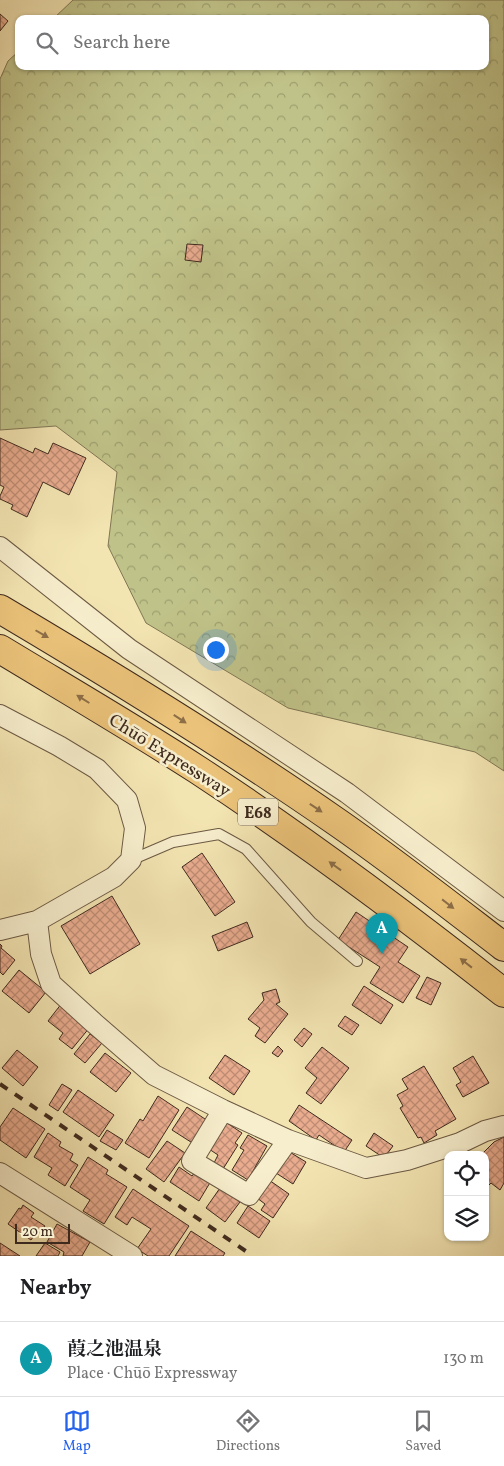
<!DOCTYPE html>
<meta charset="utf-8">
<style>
:root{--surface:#fff;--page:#f6f6f6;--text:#202124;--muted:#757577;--line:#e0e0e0;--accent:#2563eb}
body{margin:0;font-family:Vollkorn,"Noto Serif JP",serif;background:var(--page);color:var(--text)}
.controls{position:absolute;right:15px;bottom:15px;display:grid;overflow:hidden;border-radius:10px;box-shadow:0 1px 4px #0004}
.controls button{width:45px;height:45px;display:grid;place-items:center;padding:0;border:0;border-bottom:1px solid var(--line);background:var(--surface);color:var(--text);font:25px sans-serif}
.scale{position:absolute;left:15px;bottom:12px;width:55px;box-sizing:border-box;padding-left:5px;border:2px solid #3f2a1e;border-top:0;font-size:14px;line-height:18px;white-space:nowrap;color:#3f2a1e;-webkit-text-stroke:4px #f7eecd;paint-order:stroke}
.you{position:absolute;left:215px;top:649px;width:18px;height:18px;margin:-12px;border:4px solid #fff;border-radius:50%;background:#1a73e8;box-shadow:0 0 0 8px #1a73e833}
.badge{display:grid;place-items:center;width:32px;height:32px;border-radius:50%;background:var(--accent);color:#fff;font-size:16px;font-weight:700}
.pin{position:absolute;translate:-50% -41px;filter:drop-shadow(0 1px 2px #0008)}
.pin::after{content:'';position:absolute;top:26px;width:18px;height:15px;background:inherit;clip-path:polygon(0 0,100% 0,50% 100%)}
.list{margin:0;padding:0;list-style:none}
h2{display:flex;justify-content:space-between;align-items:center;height:65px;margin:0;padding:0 20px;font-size:21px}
h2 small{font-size:16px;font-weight:400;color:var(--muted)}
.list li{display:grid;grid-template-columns:32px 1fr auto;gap:15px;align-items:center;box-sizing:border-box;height:75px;padding:0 20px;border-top:1px solid var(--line)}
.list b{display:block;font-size:19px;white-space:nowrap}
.list p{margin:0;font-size:16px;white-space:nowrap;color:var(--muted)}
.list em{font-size:16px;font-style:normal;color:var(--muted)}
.icon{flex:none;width:28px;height:28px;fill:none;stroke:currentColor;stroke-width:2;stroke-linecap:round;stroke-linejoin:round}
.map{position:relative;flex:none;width:504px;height:1256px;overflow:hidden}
.search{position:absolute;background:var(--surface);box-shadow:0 1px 4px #0004;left:15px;right:15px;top:15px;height:55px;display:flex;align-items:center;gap:12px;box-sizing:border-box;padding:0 18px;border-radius:10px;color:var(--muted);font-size:19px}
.sheet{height:140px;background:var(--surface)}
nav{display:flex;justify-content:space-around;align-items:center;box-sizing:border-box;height:70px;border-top:1px solid var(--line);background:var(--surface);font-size:14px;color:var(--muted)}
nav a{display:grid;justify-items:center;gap:2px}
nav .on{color:var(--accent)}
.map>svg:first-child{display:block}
.forest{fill:url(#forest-crowns);stroke:#807654}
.building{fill:url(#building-cross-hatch);stroke:#3f2a1e}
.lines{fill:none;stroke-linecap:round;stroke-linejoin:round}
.lane-casing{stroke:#6c5943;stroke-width:12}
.street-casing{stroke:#6c5943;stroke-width:22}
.highway-casing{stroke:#3f2a1e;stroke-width:30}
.lane{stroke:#f7eecd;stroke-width:10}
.street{stroke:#f7eecd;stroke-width:20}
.highway{stroke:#eac279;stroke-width:28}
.rail{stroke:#3f2a1e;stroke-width:4;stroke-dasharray:9 9;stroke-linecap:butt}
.oneway{fill:#8c6e47}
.labels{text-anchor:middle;stroke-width:5;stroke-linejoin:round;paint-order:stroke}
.shield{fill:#f7eecd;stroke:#766552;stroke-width:1}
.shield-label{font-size:16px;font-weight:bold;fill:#3f2a1e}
.street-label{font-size:18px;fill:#3f2a1e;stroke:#f7eecd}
</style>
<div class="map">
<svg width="504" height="1256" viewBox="0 0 504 1256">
<defs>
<pattern id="forest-crowns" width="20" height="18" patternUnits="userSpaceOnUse" patternTransform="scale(1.25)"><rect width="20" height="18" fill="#c0c389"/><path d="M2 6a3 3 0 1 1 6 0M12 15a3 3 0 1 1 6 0" fill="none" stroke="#9d9f6f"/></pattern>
<pattern id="building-cross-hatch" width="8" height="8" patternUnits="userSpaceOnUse" patternTransform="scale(1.25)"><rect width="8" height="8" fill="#e9ac8f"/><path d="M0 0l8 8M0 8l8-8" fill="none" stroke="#be8c74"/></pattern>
</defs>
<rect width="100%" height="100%" fill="#f3e5b2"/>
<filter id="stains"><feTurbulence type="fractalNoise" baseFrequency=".004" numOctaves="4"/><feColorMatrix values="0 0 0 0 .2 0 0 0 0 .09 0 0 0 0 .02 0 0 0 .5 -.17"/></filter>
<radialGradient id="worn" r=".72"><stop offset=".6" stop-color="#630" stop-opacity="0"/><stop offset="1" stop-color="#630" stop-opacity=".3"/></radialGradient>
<path class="forest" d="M73,0h431v771l-29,-19 -187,-44 -142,-85 -38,-77 9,-74 -61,-46 -56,4v-351l8,-18 11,-10v15h466v-47h-432z"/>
<path class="building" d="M0,14l8,7 -8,10z
M187,244l16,1 -2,17 -16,-2z
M0,438l33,15 2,-5 13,6 5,-11 33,15 -17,37 -26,-13 -16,35 -16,-8 2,-4 -13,-6v-3l4,-9 -4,-2z
M202,853l33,49 -20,14 -33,-49z
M112,896l28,48 -50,30 -29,-48z
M356,912l52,35 -10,15 22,14 -17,27 -33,-20 10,-16 -42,-27z
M247,922l6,15 -35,14 -6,-15z
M0,944l2,2 -1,2 14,12 -12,15 -3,-3z
M19,970l27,22 -17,21 -27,-22z
M427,977l14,6 -10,22 -15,-7z
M364,986l29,19 -12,19 -29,-19z
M276,989l4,13 -4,2 12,10 -23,29 -10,-7 5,-8 -12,-9 16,-19 -2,-7z
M62,1003l28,24 -18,22 -13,-10 4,-6 -15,-12z
M345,1016l14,9 -7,10 -14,-9z
M304,1028l8,6 -10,13 -8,-7z
M90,1034l12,9 -17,20 -11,-9z
M278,1046l5,5 -5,6 -6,-4z
M322,1047l27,21 -28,36 -15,-11 11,-15 -12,-10z
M17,1050l21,17 -15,19 -21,-18z
M105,1053l26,20 -15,19 -26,-20z
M225,1055l25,16 -16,24 -25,-17z
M473,1056l16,27 -26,14 -7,-12 5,-3 -8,-14z
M424,1066l32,53 -21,12 2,4 -13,8 -3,-6 -3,1 -18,-30 3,-2 -6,-11 11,-6 -6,-10z
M62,1084l10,6 -14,21 -9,-6z
M78,1090l36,25 -15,22 -36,-25z
M158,1096l21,14 -30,48 -24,-15 15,-24 3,2z
M299,1105l53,35 -8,12 -25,-17 -3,5 -27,-19z
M187,1107l21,14 -14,23 -22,-14z
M13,1108l32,21 -19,29 -26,-18v-13z
M227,1123l15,10 -7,10 3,2 -15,24 -9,-6 4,-8 -12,-8z
M107,1130l16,10 -7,10 -16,-9z
M48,1133l13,9 -2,4 14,8 -3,6 8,5 -13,21 -17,-11 4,-7 -18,-11z
M374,1133l19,13 -9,12 -18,-12z
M248,1135l19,11 -19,34 -16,-10 12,-20 -4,-2z
M504,1137v46l-4,7 -9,-7 -4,4 -2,-1v-31h-4l13,-13z
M167,1141l18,12 -21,29 -18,-13z
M288,1151l18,11 -13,22 -17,-11z
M88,1157l20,13 -2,4 21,13 -23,37 -21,-13 7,-11 -20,-13z
M179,1167l13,9 3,-4 16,9 -12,20 -29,-19z
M269,1180l20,14 -16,24 -12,-8 4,-6 -8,-6z
M220,1188l20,14 -15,20 -19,-14z
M133,1189l56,37 -20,30h-21l-11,-7 14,-20 -19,-12 -5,8 -12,-8z
M23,1205l11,8 -3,4 14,9 -4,6 -3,-2 -7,10 -23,-16 11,-16 2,1z
M248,1206l22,15 -11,17 -22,-15z
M57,1224l33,18 -8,14h-19l1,-4 -17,-10z
M191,1231l34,22 -2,3h-48z
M0,1243l20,13h-20z
M45,1243l15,9 -2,4h-22z"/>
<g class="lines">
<g class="lane-casing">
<path id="lane" d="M131,860l42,-18 46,-8 27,15 65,73 46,39"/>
</g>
<g class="street-casing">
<path id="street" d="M0,547l129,102 218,144 157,118
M0,715l59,31 38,23 30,31 8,28 -4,32 -17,17 -77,44 -37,9
M37,921l4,33 10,30 43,39 60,52 69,35 65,30 78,28 41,-8 53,-17 25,-12 19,-5
M223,1110l-31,51 57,34 39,-55
M0,1173l132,83"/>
</g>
<g class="highway-casing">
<path id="highway" d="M0,609c113,67 226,136 334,211 58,40 114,84 170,127
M0,649c66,40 133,79 198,121 105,69 207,145 306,223"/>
</g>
<use href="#lane" class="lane"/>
<use href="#street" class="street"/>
<use href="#highway" class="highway"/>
<path class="rail" d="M0,1084l253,172"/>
</g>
<defs><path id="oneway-solid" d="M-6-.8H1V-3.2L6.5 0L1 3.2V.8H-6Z" transform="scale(1.25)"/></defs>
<g class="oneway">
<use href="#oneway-solid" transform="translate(42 634) rotate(30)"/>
<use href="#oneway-solid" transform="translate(83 699) rotate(-148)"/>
<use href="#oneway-solid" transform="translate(180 719) rotate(33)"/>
<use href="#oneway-solid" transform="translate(316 808) rotate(34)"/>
<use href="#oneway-solid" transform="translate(335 866) rotate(-144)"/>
<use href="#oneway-solid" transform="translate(448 904) rotate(38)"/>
<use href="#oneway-solid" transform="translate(466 963) rotate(-142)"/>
</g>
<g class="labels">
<rect class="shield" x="238" y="798.5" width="40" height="27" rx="4"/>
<g class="shield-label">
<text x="258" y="818">E68</text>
</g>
<g class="street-label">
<text transform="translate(170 755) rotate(32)" y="6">Chūō Expressway</text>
</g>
</g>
<rect width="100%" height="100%" filter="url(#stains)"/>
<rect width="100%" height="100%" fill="url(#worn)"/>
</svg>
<div class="controls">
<button><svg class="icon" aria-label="locate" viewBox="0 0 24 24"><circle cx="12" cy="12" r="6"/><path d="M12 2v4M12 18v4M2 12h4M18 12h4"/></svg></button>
<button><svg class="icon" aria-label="layers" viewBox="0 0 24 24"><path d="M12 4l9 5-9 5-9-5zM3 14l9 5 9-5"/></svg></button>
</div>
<div class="scale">20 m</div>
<div class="you"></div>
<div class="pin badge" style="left:382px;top:954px;background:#0f9aa8">A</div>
<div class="search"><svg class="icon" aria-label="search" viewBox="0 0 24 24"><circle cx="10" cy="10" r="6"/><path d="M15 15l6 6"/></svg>Search here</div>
</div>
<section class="sheet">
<h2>Nearby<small></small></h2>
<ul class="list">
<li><span class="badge" style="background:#0f9aa8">A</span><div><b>葭之池温泉</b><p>Place · Chūō Expressway</p></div><em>130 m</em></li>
</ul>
</section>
<nav>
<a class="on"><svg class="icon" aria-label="map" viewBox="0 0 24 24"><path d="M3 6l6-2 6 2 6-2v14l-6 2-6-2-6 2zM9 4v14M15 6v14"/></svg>Map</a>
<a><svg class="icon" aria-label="directions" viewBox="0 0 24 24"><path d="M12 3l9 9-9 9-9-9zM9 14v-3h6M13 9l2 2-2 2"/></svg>Directions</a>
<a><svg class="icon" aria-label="saved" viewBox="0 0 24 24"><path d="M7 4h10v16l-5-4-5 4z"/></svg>Saved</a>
</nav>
